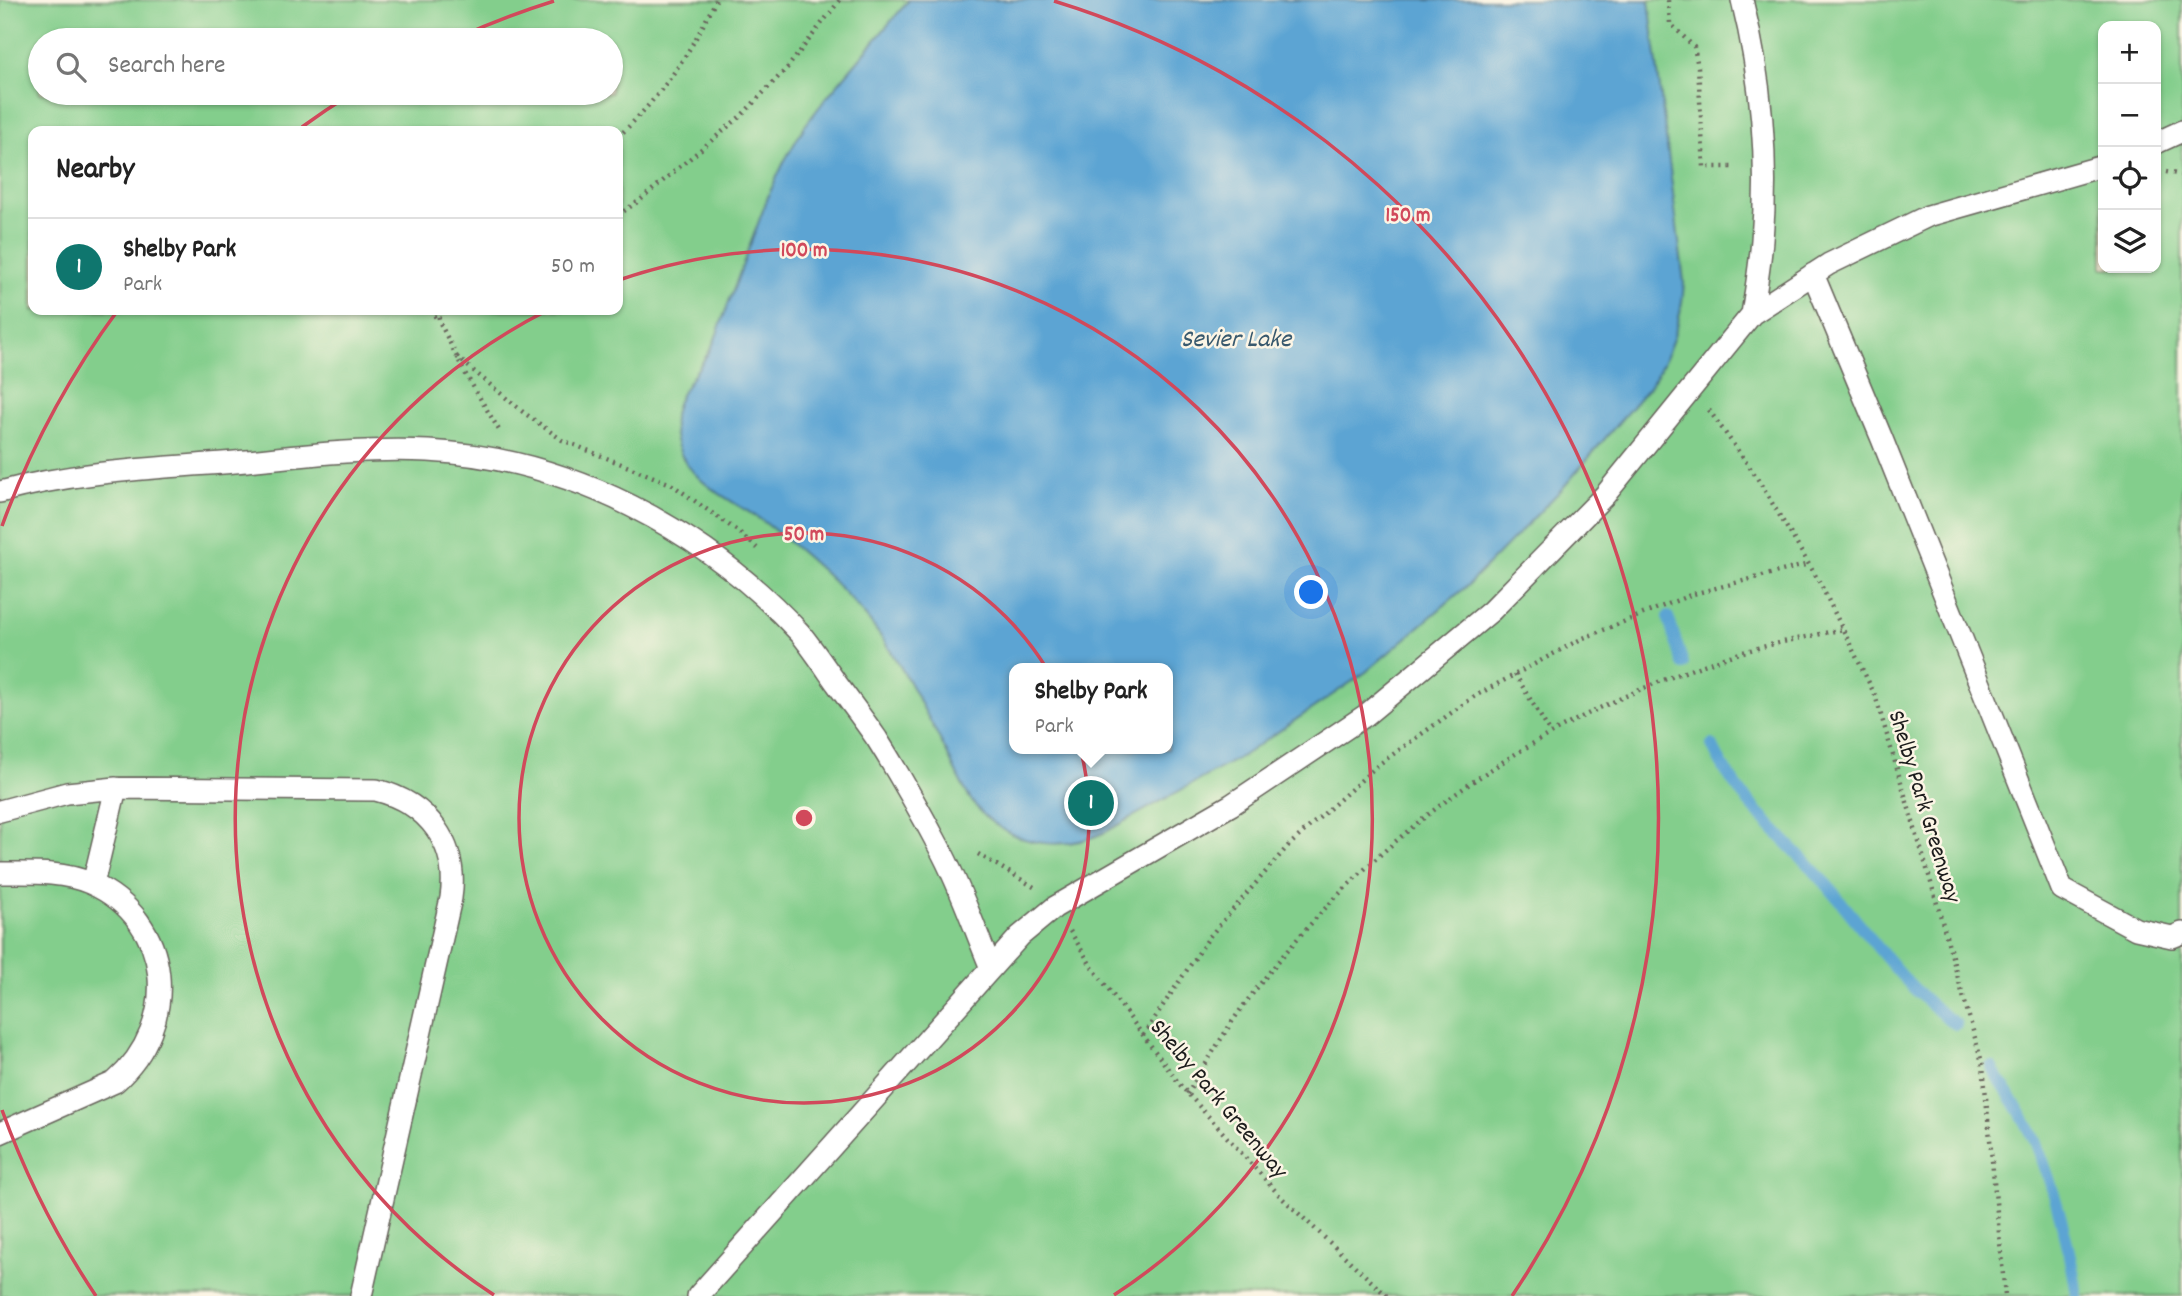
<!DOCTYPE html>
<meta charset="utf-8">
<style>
:root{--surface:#fff;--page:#f2f2f2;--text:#222;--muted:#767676;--line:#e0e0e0;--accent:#0f766e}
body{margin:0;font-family:Dekko,sans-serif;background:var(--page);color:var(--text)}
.controls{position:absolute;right:21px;top:21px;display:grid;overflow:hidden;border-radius:14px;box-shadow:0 2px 5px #0004}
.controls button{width:63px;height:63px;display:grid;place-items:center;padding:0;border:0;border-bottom:2px solid var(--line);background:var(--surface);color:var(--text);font:35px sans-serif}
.you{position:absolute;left:1312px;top:593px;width:24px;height:24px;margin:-18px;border:5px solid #fff;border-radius:50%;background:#1a73e8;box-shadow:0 0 0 10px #1a73e833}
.badge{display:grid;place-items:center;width:46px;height:46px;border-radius:50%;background:var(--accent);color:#fff;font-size:23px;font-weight:700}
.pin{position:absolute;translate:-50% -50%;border:4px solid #fff;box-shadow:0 2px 7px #0006}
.popup{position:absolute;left:1009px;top:663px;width:164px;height:91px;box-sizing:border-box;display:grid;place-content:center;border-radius:14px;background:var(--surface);filter:drop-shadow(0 2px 5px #0005);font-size:23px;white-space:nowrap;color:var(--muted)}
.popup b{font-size:26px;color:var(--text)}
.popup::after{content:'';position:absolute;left:50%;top:100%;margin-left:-14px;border:14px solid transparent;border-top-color:var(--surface)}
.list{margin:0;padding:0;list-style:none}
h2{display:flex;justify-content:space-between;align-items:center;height:91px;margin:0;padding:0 28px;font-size:30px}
h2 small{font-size:23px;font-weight:400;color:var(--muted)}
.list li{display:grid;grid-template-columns:46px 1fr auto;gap:21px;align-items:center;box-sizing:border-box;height:98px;padding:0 28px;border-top:2px solid var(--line)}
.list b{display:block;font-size:26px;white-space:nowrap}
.list p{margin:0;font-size:23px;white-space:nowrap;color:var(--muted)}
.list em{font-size:23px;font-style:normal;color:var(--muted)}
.icon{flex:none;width:38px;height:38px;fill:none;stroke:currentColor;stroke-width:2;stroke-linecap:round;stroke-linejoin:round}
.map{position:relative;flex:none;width:2182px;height:1296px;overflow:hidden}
.search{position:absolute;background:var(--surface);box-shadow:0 2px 5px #0004;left:28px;top:28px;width:595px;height:77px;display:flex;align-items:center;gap:18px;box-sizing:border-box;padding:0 24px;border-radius:38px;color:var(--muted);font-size:26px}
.panel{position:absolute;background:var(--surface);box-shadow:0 2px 5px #0004;left:28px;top:126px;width:595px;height:189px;border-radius:14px}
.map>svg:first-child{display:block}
.green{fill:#83ce8c;stroke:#507554;stroke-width:2;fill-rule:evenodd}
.water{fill:#5ba4d3;stroke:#3c6078;stroke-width:2;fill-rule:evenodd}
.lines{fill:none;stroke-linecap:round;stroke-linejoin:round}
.stream{stroke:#5ba4d3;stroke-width:12}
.service-casing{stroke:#68645c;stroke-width:24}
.path{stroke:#68645c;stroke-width:4.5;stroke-dasharray:2 5;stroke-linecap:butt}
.service{stroke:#fff;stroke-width:21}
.ring{fill:none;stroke:#d1495b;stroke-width:3.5}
.labels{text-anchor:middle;stroke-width:5;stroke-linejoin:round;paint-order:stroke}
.street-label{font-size:24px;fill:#1c1c1c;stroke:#fcf5e5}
.water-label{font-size:26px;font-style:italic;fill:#38596e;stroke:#fcf5e5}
.centre{fill:#d1495b;stroke:#fcf5e5;stroke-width:3.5}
.ring-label{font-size:21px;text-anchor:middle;font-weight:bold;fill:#d1495b;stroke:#fcf5e5;stroke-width:5;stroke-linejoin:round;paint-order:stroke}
</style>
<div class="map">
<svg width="2182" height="1296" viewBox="0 0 2182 1296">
<rect width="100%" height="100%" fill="#fcf5e5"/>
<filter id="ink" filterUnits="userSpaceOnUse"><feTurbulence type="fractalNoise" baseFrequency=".0143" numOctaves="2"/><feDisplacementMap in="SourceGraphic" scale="14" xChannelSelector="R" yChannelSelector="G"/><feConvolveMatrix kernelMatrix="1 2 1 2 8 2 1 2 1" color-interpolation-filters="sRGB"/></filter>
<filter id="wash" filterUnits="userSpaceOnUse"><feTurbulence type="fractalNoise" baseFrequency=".00686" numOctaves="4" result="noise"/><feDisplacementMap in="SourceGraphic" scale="28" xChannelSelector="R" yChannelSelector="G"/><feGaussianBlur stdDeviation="1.57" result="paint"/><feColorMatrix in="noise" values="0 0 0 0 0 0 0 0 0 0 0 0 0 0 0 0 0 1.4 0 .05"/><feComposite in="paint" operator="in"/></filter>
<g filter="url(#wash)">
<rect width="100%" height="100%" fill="#f5ead2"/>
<path class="green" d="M0,0h2182v1296h-2182zM2103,26h53v242h-53zM40,40h571v53h-571zM33,131h585v179h-585zM1014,668h154v81h-154z"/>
<path class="water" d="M909,0h740l35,282c-2,39 -13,72 -35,105l-87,102 -94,96 -102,87 -122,83 -139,77c-37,18 -81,16 -114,-11 -24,-18 -32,-44 -45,-70 -26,-48 -49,-98 -85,-140 -27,-32 -60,-60 -93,-86 -31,-24 -76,-38 -90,-78 -17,-49 19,-67 36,-105l55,-148 16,-34 19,-33 23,-30zM1014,668h154v81h-154z"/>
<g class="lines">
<path class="stream" d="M1668,617l15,47
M1712,745c26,58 73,92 114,139 41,47 77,104 130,140
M1991,1067c16,25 35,51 46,79 17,42 34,104 40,150"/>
</g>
</g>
<g filter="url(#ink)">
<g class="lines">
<g class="service-casing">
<path id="service" d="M1742,0c19,76 27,161 20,240 -2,25 -6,49 -10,74
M2156,143l26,-12
M1813,274l69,165 180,450 74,40 36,8 10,-4
M0,492c80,-22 165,-24 247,-31 60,-6 120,-13 181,-10 141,7 277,79 372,182 13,16 25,34 37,51 13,18 27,36 40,55 22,35 43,72 62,108 21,38 35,81 52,121
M116,788l260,2c52,13 83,54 75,108l-90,398
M0,811l67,-18 49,-5 -23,96
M0,873c30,0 62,-2 90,10 84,37 91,141 25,199l-115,51
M698,1296l322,-360 35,-29 176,-102 135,-90 125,-104 114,-116 147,-181 77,-50 99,-48 175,-50"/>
</g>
<path class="path" d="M1668,0l2,23 24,24 4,20 6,100h32
M618,137c43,-41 72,-83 98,-137
M2166,172l16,3
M618,215l21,-14 103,-86 45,-47 53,-68
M430,310l8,10
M437,310l3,13 25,50 34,57
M457,357l66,55 39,28 109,44 69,49 17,15
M1709,410l47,66 64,107 55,112 55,184 53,187 22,230
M1515,674l35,58
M978,854l56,33
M1070,931l22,36 89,119 100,111 106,99
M1143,1035l67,-99 78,-90 90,-81 97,-69 106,-57 112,-45 116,-30
M1187,1094c19,-29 36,-61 57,-89 128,-172 291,-288 496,-352 33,-10 69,-16 103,-24"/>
<use href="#service" class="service"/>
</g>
</g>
<g class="ring">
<circle cx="804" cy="818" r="285"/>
<path d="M494 1295A569 569 0 0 1 546 311M619 280A569 569 0 0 1 1114 1295"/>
<path d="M96 1296A854 854 0 0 1 2 1110M2 526A854 854 0 0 1 118 310M302 127A854 854 0 0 1 351 94M457 38A854 854 0 0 1 554 1M1054 1A854 854 0 0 1 1512 1296"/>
</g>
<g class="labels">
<g class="street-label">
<text transform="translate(1926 806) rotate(73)" y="8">Shelby Park Greenway</text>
<text transform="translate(1220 1098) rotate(50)" y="8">Shelby Park Greenway</text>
</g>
<g class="water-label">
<text x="1236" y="346">Sevier Lake</text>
</g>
</g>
<circle cx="804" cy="818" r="10" class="centre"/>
<g class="ring-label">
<text x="1408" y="221">150 m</text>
<text x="804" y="256">100 m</text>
<text x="804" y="540">50 m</text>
</g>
</svg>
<div class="controls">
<button>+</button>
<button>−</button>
<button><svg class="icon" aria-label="locate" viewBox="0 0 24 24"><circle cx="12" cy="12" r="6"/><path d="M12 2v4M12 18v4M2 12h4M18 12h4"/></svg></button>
<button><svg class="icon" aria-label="layers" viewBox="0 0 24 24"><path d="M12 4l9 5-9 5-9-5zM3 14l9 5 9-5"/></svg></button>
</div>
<div class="you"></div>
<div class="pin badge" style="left:1091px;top:803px">1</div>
<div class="popup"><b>Shelby Park</b>Park</div>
<div class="search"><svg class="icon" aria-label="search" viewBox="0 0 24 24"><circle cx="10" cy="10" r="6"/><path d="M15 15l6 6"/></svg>Search here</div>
<section class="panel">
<h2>Nearby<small></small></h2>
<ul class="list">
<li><span class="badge">1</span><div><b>Shelby Park</b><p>Park</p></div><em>50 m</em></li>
</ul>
</section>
</div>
